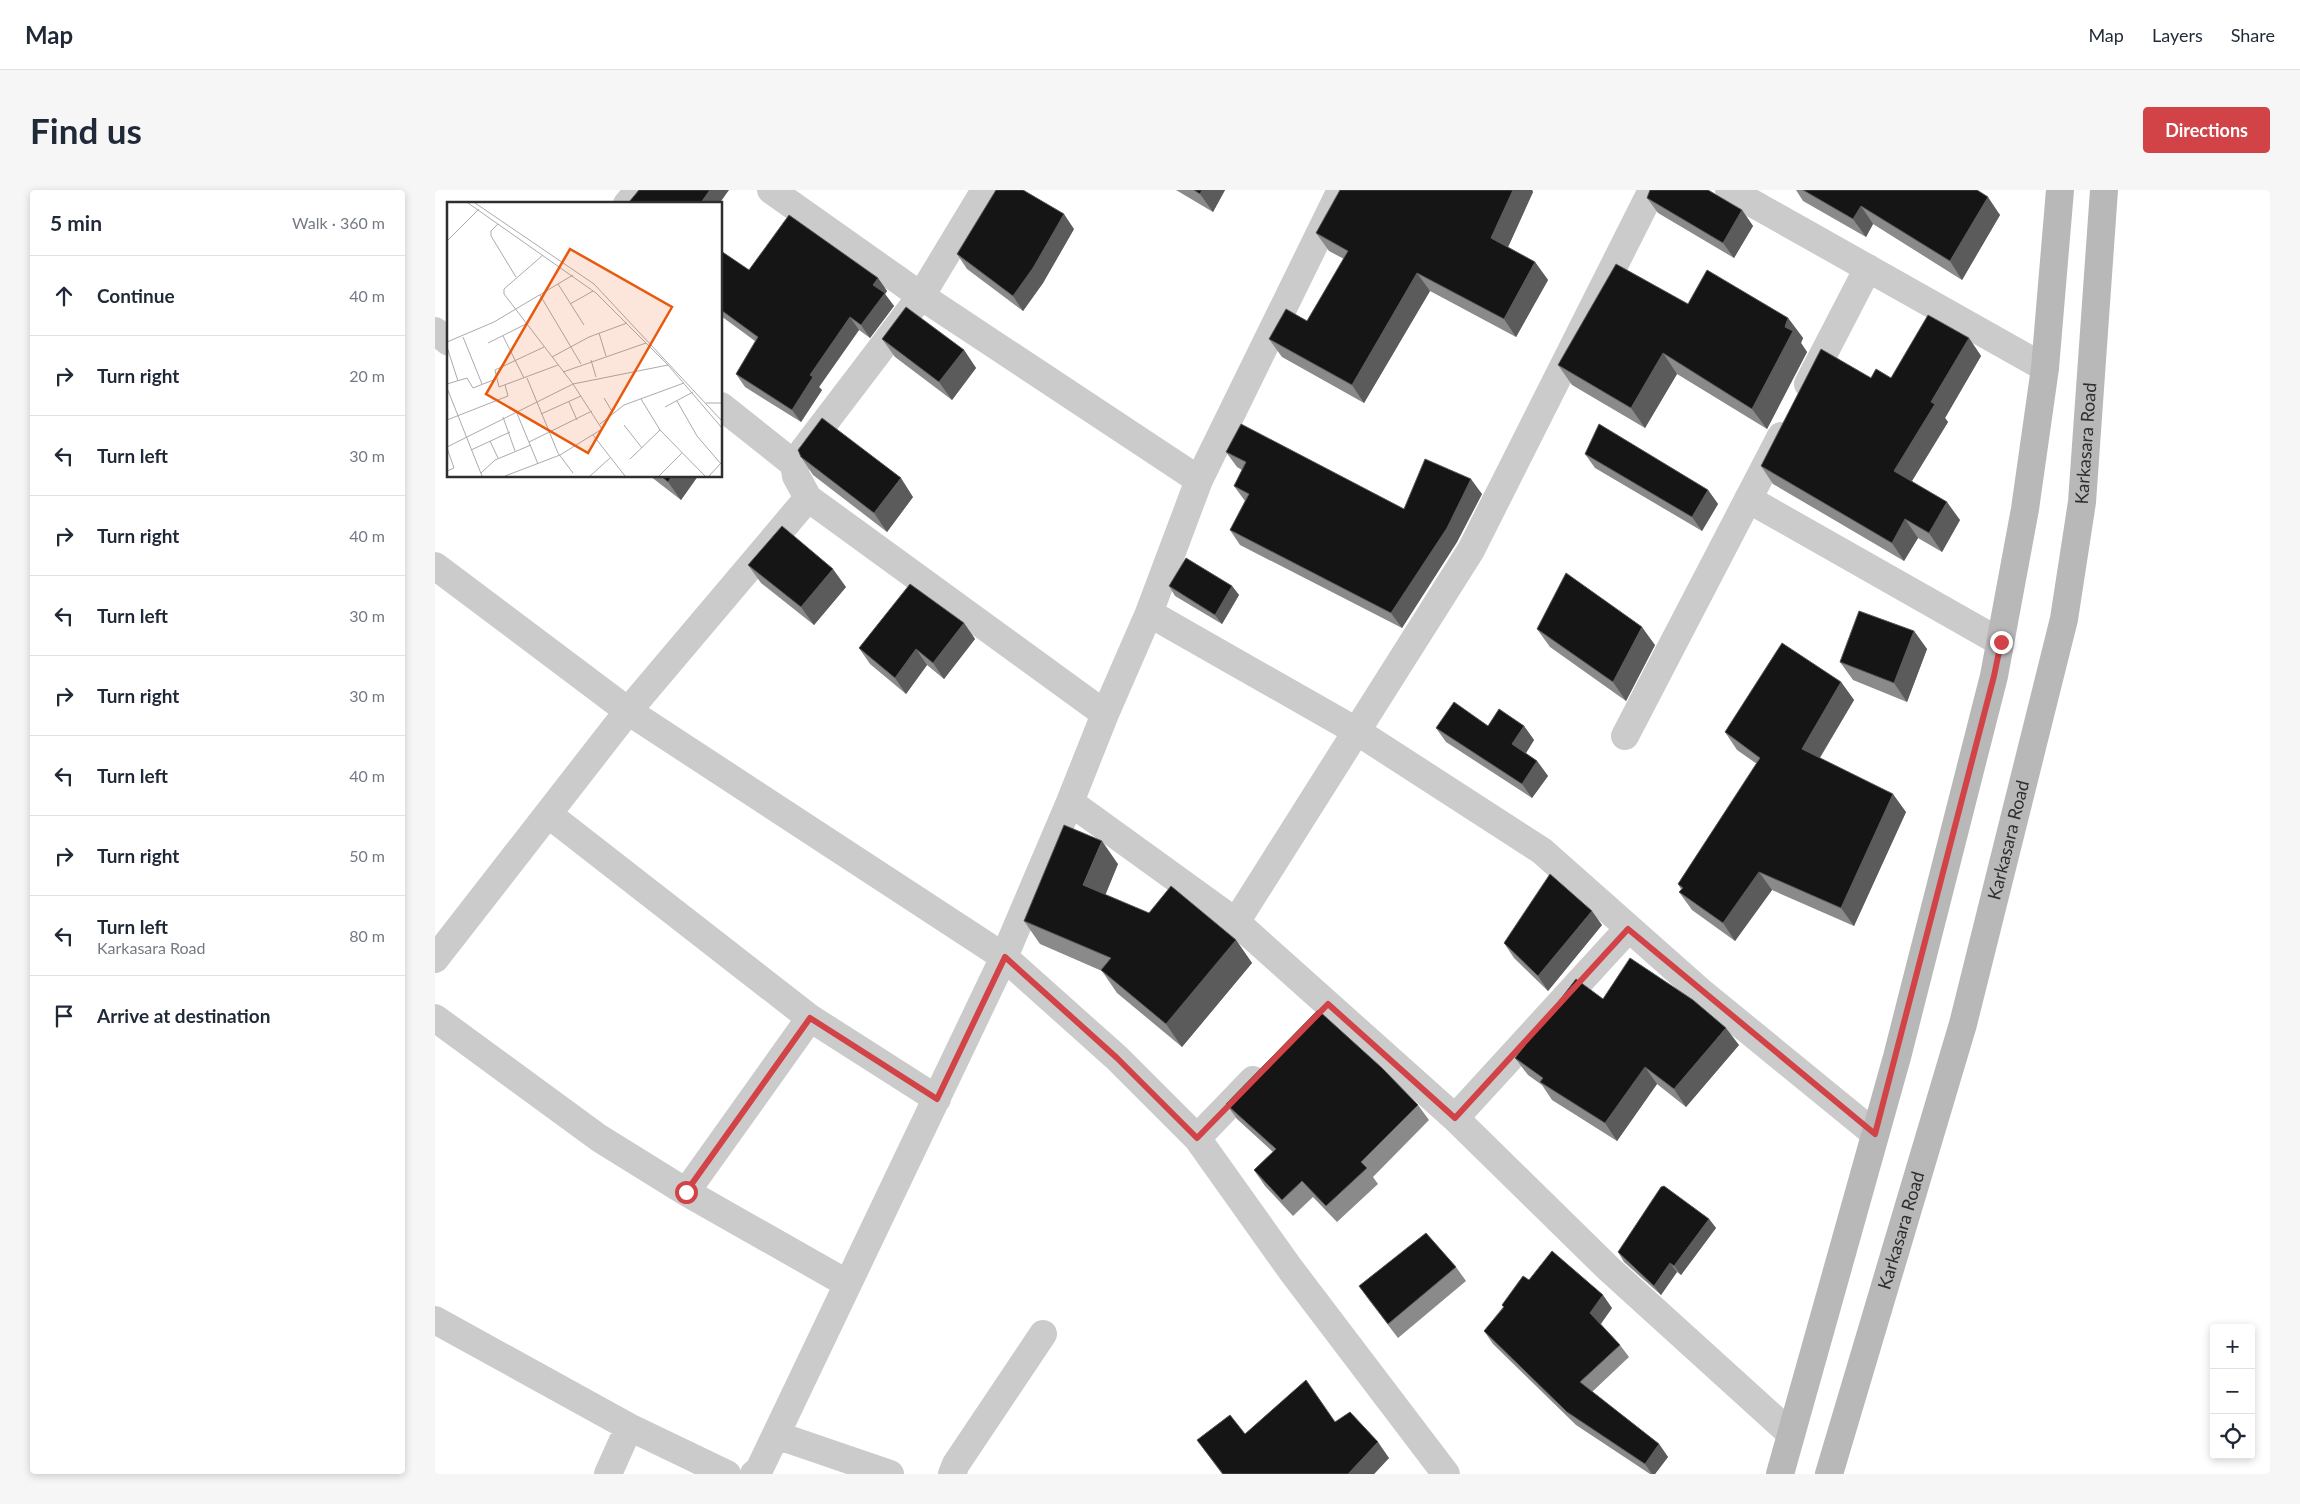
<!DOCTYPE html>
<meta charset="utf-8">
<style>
:root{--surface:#fff;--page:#f6f6f7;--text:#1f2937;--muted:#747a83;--line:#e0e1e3;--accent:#d24348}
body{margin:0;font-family:Lato,sans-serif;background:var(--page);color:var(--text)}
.controls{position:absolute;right:15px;bottom:15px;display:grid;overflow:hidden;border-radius:5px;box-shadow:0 2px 8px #0003}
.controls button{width:45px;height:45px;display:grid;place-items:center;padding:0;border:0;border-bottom:1px solid var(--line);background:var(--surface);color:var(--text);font:25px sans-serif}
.stop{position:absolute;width:15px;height:15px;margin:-11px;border:4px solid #d24348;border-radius:50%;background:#fff}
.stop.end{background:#d24348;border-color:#fff;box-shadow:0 1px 5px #0008}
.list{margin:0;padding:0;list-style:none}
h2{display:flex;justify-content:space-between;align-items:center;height:65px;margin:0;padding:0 20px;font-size:21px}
h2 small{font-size:16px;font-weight:400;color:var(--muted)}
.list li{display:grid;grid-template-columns:32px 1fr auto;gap:15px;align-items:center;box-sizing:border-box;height:80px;padding:0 20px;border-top:1px solid var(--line)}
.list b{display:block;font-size:19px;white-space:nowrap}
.list p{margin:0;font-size:16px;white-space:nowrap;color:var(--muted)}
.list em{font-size:16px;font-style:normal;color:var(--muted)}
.icon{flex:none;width:28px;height:28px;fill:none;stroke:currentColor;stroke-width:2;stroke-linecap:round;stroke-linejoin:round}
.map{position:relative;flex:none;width:1835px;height:1284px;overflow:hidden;border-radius:5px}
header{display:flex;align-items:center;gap:30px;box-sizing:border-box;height:70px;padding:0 25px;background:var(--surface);border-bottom:1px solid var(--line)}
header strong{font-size:24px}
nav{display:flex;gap:28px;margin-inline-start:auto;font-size:18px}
.intro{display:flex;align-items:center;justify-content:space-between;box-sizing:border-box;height:120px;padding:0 30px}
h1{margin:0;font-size:35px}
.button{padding:12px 22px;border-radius:5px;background:var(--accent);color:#fff;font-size:18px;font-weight:700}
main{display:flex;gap:30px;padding:0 30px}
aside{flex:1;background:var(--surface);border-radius:5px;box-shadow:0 2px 8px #0003}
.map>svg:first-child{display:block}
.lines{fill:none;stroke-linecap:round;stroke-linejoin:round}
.street{stroke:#cbcbcb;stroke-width:28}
.secondary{stroke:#b8b8b8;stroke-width:28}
.wall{fill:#8a8a8a}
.shaded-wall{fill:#5b5b5b}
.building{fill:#151515;stroke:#5b5b5b}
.route{stroke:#d24348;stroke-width:6}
.labels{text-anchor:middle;stroke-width:5;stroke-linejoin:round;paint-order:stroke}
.street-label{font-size:18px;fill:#2e2e2e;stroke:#fff}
.inset-road{fill:none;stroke:#ababab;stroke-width:1}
.view{fill:#e8590c;fill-opacity:0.15;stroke:#e8590c;stroke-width:2.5}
.inset-edge{fill:none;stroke:#2e2e2e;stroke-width:2.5}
</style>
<header>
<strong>Map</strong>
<nav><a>Map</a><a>Layers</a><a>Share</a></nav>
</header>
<div class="intro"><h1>Find us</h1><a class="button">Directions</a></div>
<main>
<aside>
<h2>5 min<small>Walk · 360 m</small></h2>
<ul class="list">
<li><svg class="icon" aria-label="ahead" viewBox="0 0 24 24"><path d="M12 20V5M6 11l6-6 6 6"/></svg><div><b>Continue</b></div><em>40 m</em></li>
<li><svg class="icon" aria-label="right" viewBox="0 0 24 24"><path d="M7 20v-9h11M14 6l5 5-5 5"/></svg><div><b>Turn right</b></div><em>20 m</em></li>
<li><svg class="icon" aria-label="left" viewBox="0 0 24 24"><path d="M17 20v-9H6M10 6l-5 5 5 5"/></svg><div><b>Turn left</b></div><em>30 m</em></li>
<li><svg class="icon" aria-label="right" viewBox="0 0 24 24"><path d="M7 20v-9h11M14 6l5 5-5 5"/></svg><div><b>Turn right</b></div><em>40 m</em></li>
<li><svg class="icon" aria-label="left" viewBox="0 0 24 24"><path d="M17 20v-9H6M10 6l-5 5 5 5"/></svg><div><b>Turn left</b></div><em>30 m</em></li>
<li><svg class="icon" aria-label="right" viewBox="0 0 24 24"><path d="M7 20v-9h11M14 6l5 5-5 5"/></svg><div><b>Turn right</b></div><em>30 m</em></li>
<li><svg class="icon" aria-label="left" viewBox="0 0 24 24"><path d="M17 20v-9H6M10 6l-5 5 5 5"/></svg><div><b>Turn left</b></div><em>40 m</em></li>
<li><svg class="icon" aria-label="right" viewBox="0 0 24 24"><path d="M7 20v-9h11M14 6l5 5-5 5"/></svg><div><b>Turn right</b></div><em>50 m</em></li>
<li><svg class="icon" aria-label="left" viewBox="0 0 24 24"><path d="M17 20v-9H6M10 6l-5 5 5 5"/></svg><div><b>Turn left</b><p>Karkasara Road</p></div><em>80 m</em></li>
<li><svg class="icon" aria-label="arrive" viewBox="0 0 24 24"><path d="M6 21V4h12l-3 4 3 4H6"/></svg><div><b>Arrive at destination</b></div></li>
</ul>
</aside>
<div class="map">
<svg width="1835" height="1284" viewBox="0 0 1835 1284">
<rect width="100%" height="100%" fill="#fff"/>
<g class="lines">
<path class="street" d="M336,0l150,106 278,184
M1294,0l316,178
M192,14l12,-14
M0,141l14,11
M1373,194l60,-116
M286,216l73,58 2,12 12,22 297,216
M368,261l118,-155 64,-106
M1313,309l252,143
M0,376l193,145 376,246 113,101 80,80 94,132 155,204
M714,423l209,119 184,119 158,140 175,143
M1190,546l156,-300
M635,612l166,120 219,196 154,151 182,165
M113,624l262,204 127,81
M801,732l235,-372 181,-360
M0,769l193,-248 180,-213
M0,828l164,120 87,54 162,92
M1020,928l173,-189
M762,948l56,-58
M251,1002l124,-174
M0,1130l194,107 98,47
M341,1245l114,39
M173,1284l21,-47
M319,1284l5,-4 245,-513 66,-155 35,-88 44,-101 50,-133 142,-290
M517,1284l4,-10 87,-130"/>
<g class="secondary">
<path d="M1345,1284l117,-417 97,-381 31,-167 20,-141 15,-178"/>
<path id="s1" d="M1394,1284l134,-450 101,-405 18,-117 22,-312"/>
</g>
</g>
<path class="wall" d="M741,0h49l-12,22z
M905,0h192l1,2 -25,55 27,15 13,18 -32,57 -86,-46 -66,112 -82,-46 -13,-18 38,-18 37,-62 -15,-8 -13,-18z
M1361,0h181l23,25 -38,65 -89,-56 -7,13 -63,-36z
M1212,8l95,12 11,16 -19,32 -76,-45z
M639,39l-31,54 -20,28 -56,-42 -10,-15z
M286,61l28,19 129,8 9,13 -2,3 9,12 -24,32 -11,-8 -40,57 3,3 -21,32 -56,-35 -9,-13 19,-33 -34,-25z
M1253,114l100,14 15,20 -2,5 6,9 -40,77 -90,-55 -32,54 -73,-43 -14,-20z
M1534,148l12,18 -36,62 3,4 -36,59 48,39 -18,32 -24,-14 -14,23 -131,-77 -12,-18 110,-88h20z
M447,149l82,11 12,18 -24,32 -57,-43z
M791,262l178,57 78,-15 -25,48 -55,86 -162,-83 -10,-15 15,-29 -11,-15 8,-16 -5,-3z
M1150,264l123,36 10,14 -16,27 -107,-63z
M366,267l112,40 -26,35 -74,-57z
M215,286h48l-17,24z
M313,375l98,22 -32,38 -53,-42z
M734,396h63l7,9 -17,29 -47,-28z
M529,433l11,16 -31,40 -17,-14 -21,29 -36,-30 -11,-16z
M1102,439l118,16 -29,56 -76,-54z
M1479,441l13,18 -20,53 -54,-22 -13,-18z
M1406,492l13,18 -34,58 86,54 -52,114 -82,-36 -37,51 -43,-31 -13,-18 2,-3 -3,-5 79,-120 -20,-14 -12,-18z
M1089,536l10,14 -8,13 11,8 11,15 -16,22 -86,-56 -10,-14z
M683,674l-13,31 44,18 87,27 16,23 -70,84 -65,-54 -15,-22 -62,-27 -16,-23z
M1167,735l-54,66 -34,-33 -10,-15z
M1168,809l136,46 -53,62 -29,-23 -40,57 -65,-41 -10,-15 -14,-10 -13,-17z
M791,914l192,1 11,15 -56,57 5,7 -41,38 -24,-25 -20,19 -28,-30 -11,-16 19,-18 -36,-33z
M1274,1029l7,9 -35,47 -4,-3 -16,23 -37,-33 -6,-10z
M1021,1077l10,14 -68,57 -29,-38 -10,-14z
M1094,1090l83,28 -11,16 19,21 9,12 -37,35 67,52 9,13 -13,17h-5l-74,-49 -83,-81 -9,-13 19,-24 -1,-2z
M900,1232l54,36 -15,16h-152l-25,-34z"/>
<path class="shaded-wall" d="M275,0h19l-10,14h-19z
M767,0h23l-12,22 -13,-18z
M1078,0h19l1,2 -29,64 -13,-18z
M1553,7l12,18 -38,65 -12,-19z
M1426,16l12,18 -7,13 -13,-18z
M1307,20l11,16 -19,32 -11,-15z
M629,24l10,15 -31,54 -20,28 -10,-15z
M1100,72l13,18 -32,57 -12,-18z
M982,83l13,18 -66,112 -12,-18z
M443,88l9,13 -2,3 9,12 -24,32 -9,-13 12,-40z
M415,127l9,13 -40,57 3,3 -21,32 -9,-12 18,-35z
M1353,128l15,20 -2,5 6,9 -40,77 -15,-20z
M1534,148l12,18 -36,62 3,4 -41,67 -13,-18 37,-69z
M529,160l12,18 -24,32 -13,-18z
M1228,163l14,21 -32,54 -14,-20z
M237,286h26l-17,24 -13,-18z
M466,288l12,19 -26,35 -13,-19z
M1036,289l11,15 -25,48 -55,86 -11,-15z
M1273,300l10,14 -16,27 -10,-14z
M1512,312l13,18 -18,32 -13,-19z
M1470,329l13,19 -14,23 -12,-18z
M398,379l13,18 -32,38 -13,-18z
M797,396l7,9 -17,29 -7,-9z
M529,433l11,16 -31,40 -11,-16z
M1207,437l13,18 -29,56 -13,-19z
M1479,441l13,18 -20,53 -13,-19z
M481,459l11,16 -21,29 -11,-16z
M1406,492l13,18 -40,67 -12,-18z
M1089,536l10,14 -11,18 -11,-14z
M1102,571l11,15 -16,22 -10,-14z
M1458,604l13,18 -52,114 -13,-18z
M667,651l16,23 -18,44 -17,-23z
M1324,682l13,18 -37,51 -12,-18z
M1157,721l10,14 -54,66 -10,-15z
M801,750l16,23 -70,84 -16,-23z
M1291,838l13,17 -53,62 -12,-18z
M1210,877l12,17 -40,57 -12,-18z
M1274,1029l7,9 -35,47 -7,-9z
M1235,1073l7,9 -16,23 -7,-9z
M1168,1105l9,13 -13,18 -9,-13z
M943,1252l11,16 -15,16h-26z
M1224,1254l9,13 -13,17h-3l-7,-10z"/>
<path class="building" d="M204,0h71l-10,14h-74l3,-2z
M561,0h27l41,24 -31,54 -20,28 -56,-42z
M759,0h8l-2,4z
M905,0h173l-22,48 44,24 -31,57 -87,-46 -65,112 -83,-46 17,-30 21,12 41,-70 -32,-18z
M1215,0h58l34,20 -19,33 -76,-45z
M1368,0h174l11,7 -38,64 -89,-55 -8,13z
M354,25l89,63 -5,7 12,8 -24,32 -11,-8 -40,58 3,2 -21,33 -56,-36 22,-37 -37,-27v-59l28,19z
M1181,74l72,40 19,-34 81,48 -3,9 8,4 -41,78 -89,-56 -32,55 -73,-43z
M471,117l58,43 -25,32 -57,-43z
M1493,125l41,23 -38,64 4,2 -41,67 53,31 -18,31 -24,-14 -13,24 -131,-77 60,-117 50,29 5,-9 15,9z
M387,228l79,60 -27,35 -73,-56 -3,-7z
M806,234l163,85 21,-50 46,20 -24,49 -56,85 -161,-83 19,-36 -15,-8 12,-24 -20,-10z
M1164,234l109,66 -16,27 -107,-63z
M226,286h11l-4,6z
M347,336l51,43 -32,38 -53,-42z
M751,368l46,28 -17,29 -46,-29z
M1131,383l76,54 -29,55 -76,-53z
M475,394l54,39 -31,40 -17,-14 -21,29 -36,-30z
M1424,421l55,20 -20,52 -54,-21z
M1347,453l59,39 -39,67 91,45 -52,114 -82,-36 -36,51 -44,-31 4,-4 -5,-4 82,-126 -35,-26z
M1019,512l34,24 11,-17 25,17 -12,18 25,17 -15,23 -86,-56z
M629,635l38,16 -19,44 66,28 22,-27 65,54 -70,84 -65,-54 10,-12 -87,-37z
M1115,684l42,37 -54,65 -34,-33z
M1195,768l63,42 33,28 -52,61 -29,-22 -40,56 -65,-41 3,-4 -28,-20 61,-79 27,20z
M883,820l64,58 36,37 -57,57 6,6 -41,38 -24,-25 -20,19 -28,-30 22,-21 -50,-45z
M1229,996l45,33 -35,47 -4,-3 -16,23 -36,-34 43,-65z
M991,1043l30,34 -68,57 -29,-38z
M1117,1061l51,44 -13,18 30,32 -40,37 79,62 -14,20 -78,-52 -83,-81 20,-24 -2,-2 21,-29 6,4z
M871,1190l29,42 15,-10 28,30 -30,32h-125l-26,-34 33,-25 15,19z"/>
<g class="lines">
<path class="route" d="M251,1002l124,-174 127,81 68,-142 112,101 80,80 131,-134 127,114 173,-189 247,205 119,-458 7,-34"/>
</g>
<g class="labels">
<g class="street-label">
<text dy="6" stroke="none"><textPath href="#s1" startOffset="1064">Karkasara Road</textPath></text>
<text dy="6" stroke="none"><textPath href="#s1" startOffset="659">Karkasara Road</textPath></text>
<text dy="6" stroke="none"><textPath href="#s1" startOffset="254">Karkasara Road</textPath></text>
</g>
</g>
<g transform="translate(12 12)">
<rect width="275" height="275" fill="#fff"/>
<path class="inset-road" d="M21,1l128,90 72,72 54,63M28,1l119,81 128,137M51,22l-7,7v5l25,41M0,39l32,-32M111,82l26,41M93,93l41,69M123,102l23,-13M152,131l7,23M56,134l21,42M16,135l19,47M0,140l47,-20 79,-47M41,141l40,-20M0,145l11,34M97,145l-49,23 4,17 59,-22M105,155l37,-20 38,-14M144,158l5,17M116,170l83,-29M80,176l31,75 15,20M0,182l20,-6 6,10 23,-9M0,186l35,88M157,196l9,15M194,197l19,31 45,46M230,199l20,35 24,28M122,200l8,18M259,201h16M218,205l28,-15M69,209l22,53M94,212l40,-18M56,215l12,34M0,218l61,-24 -3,-11M153,222l24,-19 60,-22M177,223l18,23M146,233l32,41M43,239l8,17M82,240l63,-31M0,245l126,-63 95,-19M0,246l7,20 -7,3M24,248l39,-18M183,257l30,-29M34,271l14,-13 36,-15M58,274l55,-21 42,-26 -29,-45 -69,-90v-5l39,-34M143,274l20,-18M212,274l23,-23M262,274l12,-13"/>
<path class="view" d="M123,47l102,58 -84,146 -102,-59z"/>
<rect width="275" height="275" class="inset-edge"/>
</g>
</svg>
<div class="controls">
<button>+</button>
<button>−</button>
<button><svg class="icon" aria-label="locate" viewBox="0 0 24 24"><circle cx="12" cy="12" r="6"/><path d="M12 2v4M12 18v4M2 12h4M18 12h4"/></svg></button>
</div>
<div class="stop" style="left:251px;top:1002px"></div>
<div class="stop end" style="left:1566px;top:452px"></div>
</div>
</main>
